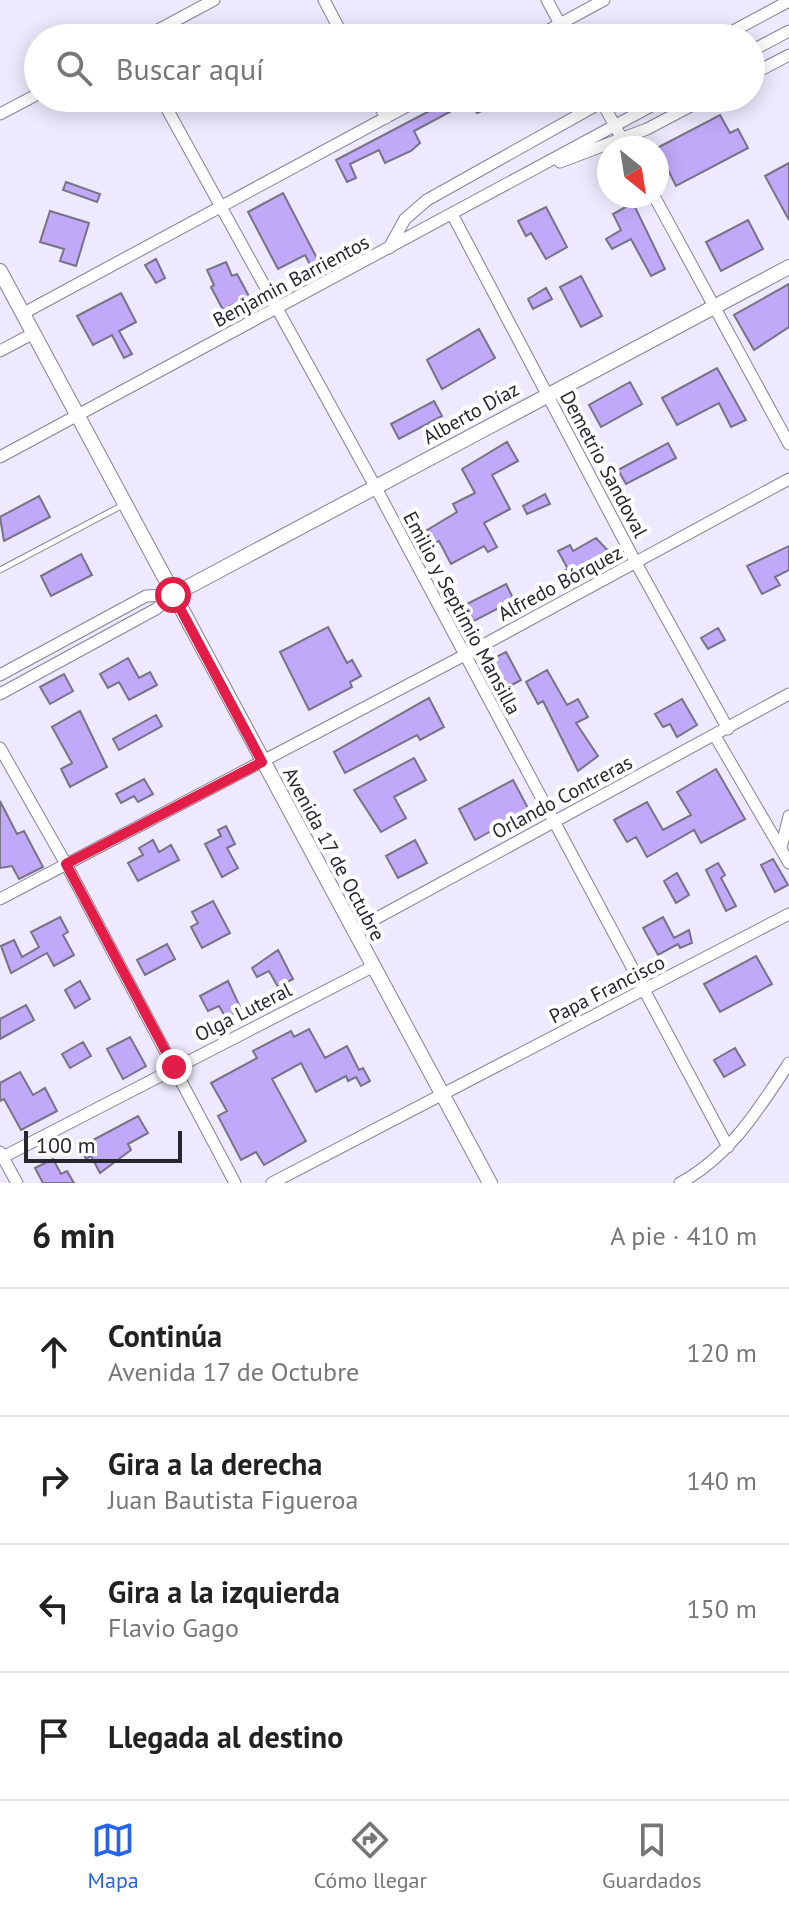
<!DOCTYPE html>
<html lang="es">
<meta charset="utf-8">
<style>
:root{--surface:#fff;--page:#f2f2f2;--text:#222;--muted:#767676;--line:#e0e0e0;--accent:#2563eb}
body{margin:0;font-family:"PT Sans",sans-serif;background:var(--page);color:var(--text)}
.compass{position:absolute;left:597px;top:136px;width:72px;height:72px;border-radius:50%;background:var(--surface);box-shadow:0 4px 20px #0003;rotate:150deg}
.scale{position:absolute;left:24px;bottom:20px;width:158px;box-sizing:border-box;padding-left:8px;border:4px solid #27252d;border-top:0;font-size:22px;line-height:28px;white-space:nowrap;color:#27252d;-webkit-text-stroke:6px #fff;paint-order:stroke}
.stop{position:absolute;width:24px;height:24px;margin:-18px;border:6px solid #e11d48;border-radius:50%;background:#fff}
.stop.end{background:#e11d48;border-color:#fff;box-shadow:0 2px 8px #0008}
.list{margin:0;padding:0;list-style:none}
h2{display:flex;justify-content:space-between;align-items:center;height:104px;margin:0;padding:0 32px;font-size:34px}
h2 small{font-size:26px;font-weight:400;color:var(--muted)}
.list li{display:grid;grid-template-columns:52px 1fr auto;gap:24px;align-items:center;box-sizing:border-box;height:128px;padding:0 32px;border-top:2px solid var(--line)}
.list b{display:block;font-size:30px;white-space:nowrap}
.list p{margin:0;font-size:26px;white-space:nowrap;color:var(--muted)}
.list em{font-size:26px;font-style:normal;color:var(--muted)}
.icon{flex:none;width:44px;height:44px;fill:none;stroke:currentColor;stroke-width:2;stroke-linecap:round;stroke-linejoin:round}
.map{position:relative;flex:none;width:789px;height:1183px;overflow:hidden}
.search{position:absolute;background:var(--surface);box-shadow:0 4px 20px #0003;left:24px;right:24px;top:24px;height:88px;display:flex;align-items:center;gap:20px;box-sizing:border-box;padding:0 28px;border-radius:44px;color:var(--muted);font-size:30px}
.sheet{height:616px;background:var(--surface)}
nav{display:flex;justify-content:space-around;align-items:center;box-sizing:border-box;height:112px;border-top:2px solid var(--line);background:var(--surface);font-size:22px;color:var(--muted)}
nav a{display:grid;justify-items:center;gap:4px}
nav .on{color:var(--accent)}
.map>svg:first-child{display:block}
.building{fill:#c0a9f8;stroke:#777285;stroke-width:2}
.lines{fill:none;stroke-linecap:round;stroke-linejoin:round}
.lane-casing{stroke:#868194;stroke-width:7}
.street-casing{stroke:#868194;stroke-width:13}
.secondary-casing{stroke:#868194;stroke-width:16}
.lane{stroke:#fff;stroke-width:5}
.street{stroke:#fff;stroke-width:11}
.secondary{stroke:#fff;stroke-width:14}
.route{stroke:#e11d48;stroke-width:10}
.labels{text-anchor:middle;stroke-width:8;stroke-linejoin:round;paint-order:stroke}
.street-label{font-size:20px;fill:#27252d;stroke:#fff}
</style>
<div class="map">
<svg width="789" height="1183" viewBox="0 0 789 1183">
<rect width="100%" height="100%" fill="#eee9fe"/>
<path class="building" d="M454,98h59l-36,15 -7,-12 -56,30 6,12 -9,8 -26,12 -6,-13 -29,14 6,14 -9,4 -11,-22z
M720,115l10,18 8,-4 10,19 -72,38 -19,-38z
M789,163v57l-24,-44z
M66,182l34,12 -3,8 -34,-12z
M283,193l39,75 -8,4 -9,-17 -27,14 -30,-57z
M633,203l32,66 -14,7 -20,-37 -19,10 -6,-10 15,-9 -8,-16z
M546,207l21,40 -21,12 -15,-26 -5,3 -8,-15z
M50,211l39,12 -13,43 -16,-5 4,-12 -24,-7z
M748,220l15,29 -42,22 -15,-29z
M156,259l9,19 -9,5 -11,-18z
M226,262l6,14 5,-2 12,22 -26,14 -12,-23 3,-2 -7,-15z
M581,276l21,40 -21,11 -21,-40z
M789,284v43l-35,23 -20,-35z
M546,288l6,11 -19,10 -5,-10z
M121,293l15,29 -17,9 13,23 -8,4 -12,-23 -19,10 -16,-29z
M479,329l16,29 -53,31 -15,-29z
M717,368l29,52 -15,7 -12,-24 -42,22 -15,-27z
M630,382l12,22 -41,23 -12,-22z
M434,401l8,15 -43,23 -8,-15z
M507,442l11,19 -26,14 18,34 -26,14 13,24 -9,5 -4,-6 -33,18 -12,-23 -15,8 -7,-13 40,-24 -4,-8 22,-11 -13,-24z
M668,443l8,15 -50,26 -8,-14z
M545,494l5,10 -23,10 -4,-8z
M39,496l11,21 -46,24 -4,-24z
M596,538l15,16 -38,20 2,4 -9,6 -6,-11 8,-4 -10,-18 12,-6 3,6z
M789,546v24l-14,7 5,8 -18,9 -15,-28z
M81,554l11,21 -41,21 -10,-20z
M506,584l8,16 -40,21 -9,-16z
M328,627l19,36 5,-3 9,16 -11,6 2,5 -43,23 -29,-58z
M718,628l7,12 -17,9 -7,-11z
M506,652l15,28 -13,7 -16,-28z
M128,658l11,20 11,-6 7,13 -28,15 -10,-18 -11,6 -8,-14z
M547,670l20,35 11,-6 10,18 -12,6 22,33 -20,15 -35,-70 -5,3 -12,-22z
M64,674l9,17 -23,13 -10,-17z
M429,698l15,29 -24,13 -3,-5 -72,38 -11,-21z
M682,699l15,26 -20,12 -7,-13 -7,3 -8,-13z
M80,711l27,56 -37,20 -9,-18 11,-6 -20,-36z
M156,715l6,11 -43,24 -6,-11z
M414,758l12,22 -32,17 12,21 -25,14 -27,-42z
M716,769l29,50 -44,24 -7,-13 -47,27 -11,-20 -9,5 -13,-22 33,-18 16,28 28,-15 -14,-23z
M144,779l9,15 -15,8 -4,-6 -13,7 -5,-9z
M513,780l16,30 -54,30 -16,-31z
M0,801l17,33 7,-3 19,36 -24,12 -7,-13 -12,2z
M226,826l9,18 -8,4 11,20 -16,9 -17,-33 16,-8 -3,-6z
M153,840l6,12 12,-7 8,15 -41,21 -10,-18 15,-8 -4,-7z
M415,840l12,23 -29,15 -12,-22z
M773,859l15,26 -13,7 -14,-27z
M718,863l7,12 -4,3 15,28 -10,5 -20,-41z
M677,873l12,22 -13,8 -12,-22z
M213,901l17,32 -28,15 -11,-21 7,-4 -6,-11z
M60,917l8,15 -5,3 11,20 -20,11 -7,-13 -36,20 -10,-27 13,-6 8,17 17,-10 -8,-15z
M663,917l11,21 15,-8 3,13 -12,5 -2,-4 -20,11 -15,-27z
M167,944l8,15 -30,16 -8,-15z
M278,950l15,29 -15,8 -9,-16 -12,6 -5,-9z
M756,956l16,28 -52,28 -16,-28z
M80,981l10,18 -15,9 -10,-18z
M228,981l13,28 -15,9 -7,-12 -11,5 -8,-15z
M26,1005l8,15 -34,19v-20z
M309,1029l16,29 22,-12 12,24 4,-2 7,13 -9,5 -5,-9 -8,4 -2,-5 -30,16 -15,-29 -29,16 34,62 -42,24 -8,-13 -15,8 -23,-44 9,-5 -16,-28 46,-25 -4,-7 38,-20 3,6z
M130,1037l16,29 -23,13 -16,-30z
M83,1042l8,14 -21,12 -8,-14z
M735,1048l10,17 -21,12 -10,-17z
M20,1072l13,23 12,-7 12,23 -36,19 -17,-31 -4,2v-18z
M138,1116l10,17 -20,11 3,6 -31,23 -9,-17 -5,3 -6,-12z
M53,1159l8,15 6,-3 7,12h-31l-8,-15z"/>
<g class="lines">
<g class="lane-casing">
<path id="lane" d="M0,570l123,-65"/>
</g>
<g class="street-casing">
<path id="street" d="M324,0l20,38
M547,0l13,24
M143,38l71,-38
M534,38l70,-38
M720,38l69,-37
M751,51l38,-20
M751,75l38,-20
M161,98l215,390 352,659
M376,98l10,20
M602,102l25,46
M0,114l38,-20
M560,162l87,-33 59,-31
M654,196l135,248
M452,214l184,349 92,166
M389,248l16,-29 22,-19 182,-102
M22,314l400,-216
M0,351l32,-17
M0,457l666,-359
M0,675l146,-79 26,-1
M0,694l156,-85 17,-14
M715,736l74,127
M0,748l66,116 169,319
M781,848l8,-32
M0,899l463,-243 326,-177
M353,931l436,-237
M0,1152l17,31
M3,1157l369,-190
M272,1183l517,-269
M680,1183c50,-27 79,-74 109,-120"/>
</g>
<g class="secondary-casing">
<path id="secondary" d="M0,271l490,912
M173,595l616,-328"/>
</g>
<use href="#lane" class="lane"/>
<use href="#street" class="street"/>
<use href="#secondary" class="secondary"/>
</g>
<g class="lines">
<path class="route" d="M173,595l89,167 -196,102 108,203"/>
</g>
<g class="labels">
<g class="street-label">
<text transform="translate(291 281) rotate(-28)" y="7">Benjamin Barrientos</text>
<text transform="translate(471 413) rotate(-29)" y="7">Alberto Díaz</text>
<text transform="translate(604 464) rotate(62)" y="7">Demetrio Sandoval</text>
<text transform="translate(560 583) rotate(-28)" y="7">Alfredo Bórquez</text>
<text transform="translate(462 613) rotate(62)" y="7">Emilio y Septimio Mansilla</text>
<text transform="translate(562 797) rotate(-28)" y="7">Orlando Contreras</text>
<text transform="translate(334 854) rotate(62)" y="7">Avenida 17 de Octubre</text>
<text transform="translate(607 989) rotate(-27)" y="7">Papa Francisco</text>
<text transform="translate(243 1012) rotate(-27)" y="7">Olga Luteral</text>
</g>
</g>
</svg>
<svg class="compass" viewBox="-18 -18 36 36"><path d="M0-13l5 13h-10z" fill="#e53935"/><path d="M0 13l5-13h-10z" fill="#767676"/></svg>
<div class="scale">100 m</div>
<div class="stop" style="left:173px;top:595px"></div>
<div class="stop end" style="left:174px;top:1067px"></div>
<div class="search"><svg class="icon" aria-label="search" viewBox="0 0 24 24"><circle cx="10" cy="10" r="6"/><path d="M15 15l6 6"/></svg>Buscar aquí</div>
</div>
<section class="sheet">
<h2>6 min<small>A pie · 410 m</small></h2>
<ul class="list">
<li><svg class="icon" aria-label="ahead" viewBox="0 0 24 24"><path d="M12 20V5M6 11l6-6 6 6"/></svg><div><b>Continúa</b><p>Avenida 17 de Octubre</p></div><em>120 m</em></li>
<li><svg class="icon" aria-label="right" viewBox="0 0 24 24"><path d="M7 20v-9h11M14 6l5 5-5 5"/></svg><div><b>Gira a la derecha</b><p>Juan Bautista Figueroa</p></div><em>140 m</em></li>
<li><svg class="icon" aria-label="left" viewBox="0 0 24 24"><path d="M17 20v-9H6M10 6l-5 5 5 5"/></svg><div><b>Gira a la izquierda</b><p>Flavio Gago</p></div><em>150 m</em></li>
<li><svg class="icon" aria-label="arrive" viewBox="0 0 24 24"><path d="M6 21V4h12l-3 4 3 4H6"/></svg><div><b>Llegada al destino</b></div></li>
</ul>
</section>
<nav>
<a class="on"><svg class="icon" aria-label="map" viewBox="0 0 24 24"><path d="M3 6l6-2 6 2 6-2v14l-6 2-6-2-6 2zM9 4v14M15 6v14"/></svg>Mapa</a>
<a><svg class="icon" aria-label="directions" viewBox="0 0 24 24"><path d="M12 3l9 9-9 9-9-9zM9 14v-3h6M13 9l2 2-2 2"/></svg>Cómo llegar</a>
<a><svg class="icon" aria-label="saved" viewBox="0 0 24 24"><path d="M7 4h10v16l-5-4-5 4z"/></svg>Guardados</a>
</nav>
